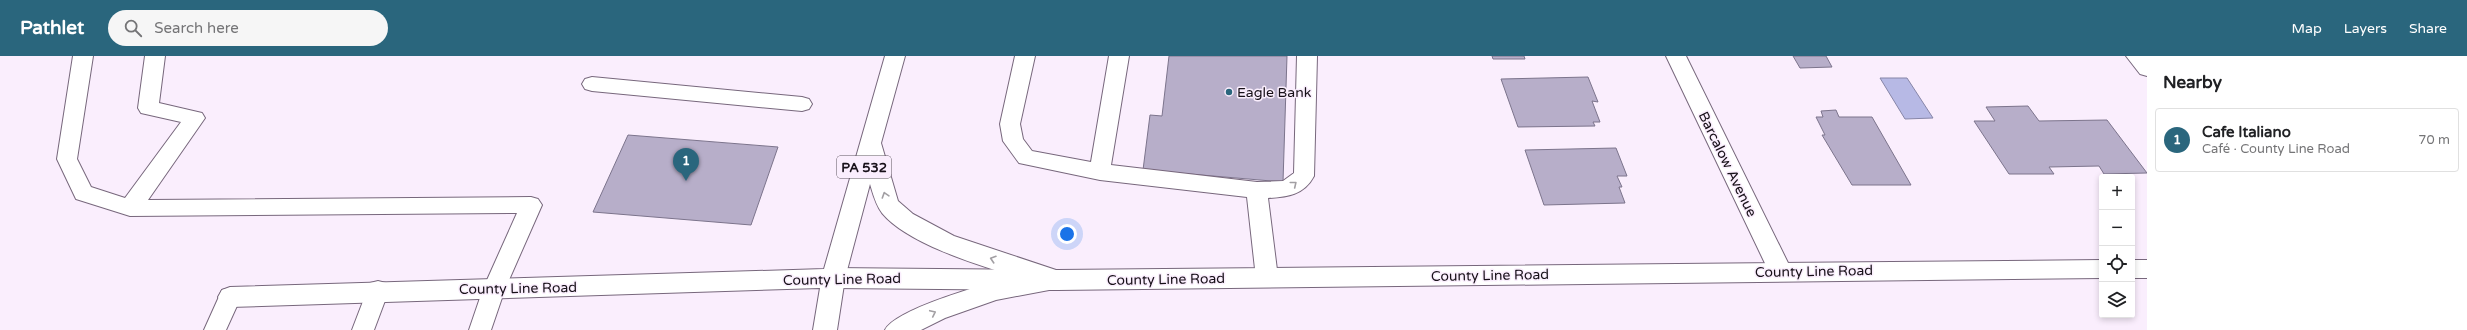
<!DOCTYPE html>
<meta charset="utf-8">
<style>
:root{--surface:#fff;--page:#f6f6f6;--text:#202124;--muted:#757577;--line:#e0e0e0;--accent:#2a667d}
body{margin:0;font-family:"Varela Round",sans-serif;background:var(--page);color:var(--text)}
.controls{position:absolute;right:12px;bottom:12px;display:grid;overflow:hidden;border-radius:4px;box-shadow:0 2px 6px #0003}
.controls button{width:36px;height:36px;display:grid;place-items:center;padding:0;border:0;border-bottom:1px solid var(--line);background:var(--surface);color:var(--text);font:20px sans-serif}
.you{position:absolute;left:1067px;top:178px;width:14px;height:14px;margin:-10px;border:3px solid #fff;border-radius:50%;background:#1a73e8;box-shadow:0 0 0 6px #1a73e833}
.badge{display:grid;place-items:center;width:26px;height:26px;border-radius:50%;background:var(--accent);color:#fff;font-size:13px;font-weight:700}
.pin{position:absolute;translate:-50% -33px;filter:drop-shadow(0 1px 2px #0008)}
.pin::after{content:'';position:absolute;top:21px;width:14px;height:12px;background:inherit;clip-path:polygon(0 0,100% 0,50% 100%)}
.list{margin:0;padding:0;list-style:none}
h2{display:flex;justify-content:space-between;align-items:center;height:52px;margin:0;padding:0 16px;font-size:17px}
h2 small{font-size:13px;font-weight:400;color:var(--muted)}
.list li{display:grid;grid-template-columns:26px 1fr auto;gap:12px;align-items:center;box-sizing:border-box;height:64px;margin:0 8px 8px;padding:0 8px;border:1px solid var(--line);border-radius:4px}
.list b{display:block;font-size:15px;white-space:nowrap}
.list p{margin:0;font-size:13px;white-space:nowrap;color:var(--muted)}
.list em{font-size:13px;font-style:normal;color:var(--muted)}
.icon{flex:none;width:22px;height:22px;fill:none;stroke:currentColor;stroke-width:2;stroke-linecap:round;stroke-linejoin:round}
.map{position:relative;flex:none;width:2147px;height:274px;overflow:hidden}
header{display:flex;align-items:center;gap:24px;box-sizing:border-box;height:56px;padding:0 20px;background:var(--accent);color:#fff}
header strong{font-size:19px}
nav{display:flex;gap:22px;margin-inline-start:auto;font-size:14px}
.search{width:280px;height:36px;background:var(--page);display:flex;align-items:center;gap:10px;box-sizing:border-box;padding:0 14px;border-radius:22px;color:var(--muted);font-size:15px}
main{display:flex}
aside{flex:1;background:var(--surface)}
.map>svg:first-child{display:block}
.water{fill:#b7b9e5;stroke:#8786a8}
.building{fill:#b7aec9;stroke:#7c748c}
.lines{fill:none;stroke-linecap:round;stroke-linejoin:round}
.service-casing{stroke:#77677c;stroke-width:2}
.minor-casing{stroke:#77677c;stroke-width:2}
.secondary-casing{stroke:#77677c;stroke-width:2}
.primary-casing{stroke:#77677c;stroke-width:2}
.service{fill:#fff;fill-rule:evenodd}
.minor{fill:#fff;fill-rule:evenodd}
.secondary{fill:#fff;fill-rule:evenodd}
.primary{fill:#fff;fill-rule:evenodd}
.oneway{stroke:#a29fa3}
.poi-dot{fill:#2a667d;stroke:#faeefd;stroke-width:1.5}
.labels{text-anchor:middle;stroke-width:3;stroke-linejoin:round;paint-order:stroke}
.shield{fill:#faeefd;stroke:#5b535d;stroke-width:1}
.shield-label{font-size:13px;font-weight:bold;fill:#171018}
.poi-label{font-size:14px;fill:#171018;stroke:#faeefd;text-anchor:start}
.street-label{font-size:14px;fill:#171018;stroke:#faeefd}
</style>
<header>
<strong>Pathlet</strong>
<div class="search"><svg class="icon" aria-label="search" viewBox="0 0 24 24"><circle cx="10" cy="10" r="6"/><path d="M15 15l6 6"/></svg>Search here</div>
<nav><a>Map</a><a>Layers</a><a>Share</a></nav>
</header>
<main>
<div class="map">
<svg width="2147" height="274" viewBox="0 0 2147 274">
<rect width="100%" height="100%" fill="#faeefd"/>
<path class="water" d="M1880,22h27l26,40 -28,1z"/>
<path class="building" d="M1169,0h118l-4,126 -140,-12 7,-55 12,1z
M1492,0h32l1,3h-32z
M1793,0h33l6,11 -32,1z
M1588,21l10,25 -6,-1 8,21h-7l2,4 -77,1 -17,-48z
M2028,50l11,15 68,-1 40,53 -43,1 -5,-8 -50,1 5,7h-45l-35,-53h21l-9,-14z
M1836,54l3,7h33l39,68h-59l-30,-50h3l-9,-18h7l-2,-6z
M628,79l150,12 -27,78 -158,-13z
M1616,92l11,28h-10l5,11h-3l6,16 -81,2 -19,-55z"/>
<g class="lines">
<g class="service-casing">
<path id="service" d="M73,0h20l-16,103 14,28 34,11 56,-76 -40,-9 -3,-5 7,-52h20l-6,47 43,10 3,5 -57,82 383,-3 7,2 4,6 -37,84 -14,41h-22l14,-41 34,-76 -387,3 -54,-17 -19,-40z
M1015,0h20l-15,68 3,15 9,12 59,11 18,-106h20l-18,109 146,17 26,-1 11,-8 3,-117h20l-3,120c-10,19 -27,21 -46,22l10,80 -3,6 -8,3 -8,-3 -3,-6 -9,-81 -147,-17 -81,-17 -16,-22 -3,-17z
M592,21l210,20 7,2 3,5 -3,5 -7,2 -210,-20 -7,-2 -3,-5 3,-5z
M378,225l8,2 3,7 -15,40h-22l18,-47z
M230,232l8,2 3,7 -15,33h-22l18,-40z"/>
</g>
<g class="minor-casing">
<path id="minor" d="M1666,0h20l106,215 -4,7 -8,2 -8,-2z
M2126,0h21v20l-7,-2z"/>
</g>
<g class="secondary-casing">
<path id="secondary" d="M2102,204v18l-1045,12 -224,-2 -8,-3 -4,-7 4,-7 8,-3 224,2z
M2132,204h15v18h-15z"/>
</g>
<g class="primary-casing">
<path id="primary" d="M885,0h20l-24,87 17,58 15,13 41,22 111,37 4,7 -4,7 -69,13 -51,18 -24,12h-36c10,-21 107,-49 132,-53 -39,-12 -109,-33 -135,-64 -6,-8 -9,-19 -12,-29l-25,94 -8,52h-24l7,-42 -590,19 -8,-3 -4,-7 4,-7 8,-3 594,-18z"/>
</g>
<use href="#service" class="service"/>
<use href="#minor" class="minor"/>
<use href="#secondary" class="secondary"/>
<use href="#primary" class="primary"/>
</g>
<defs><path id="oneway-chevron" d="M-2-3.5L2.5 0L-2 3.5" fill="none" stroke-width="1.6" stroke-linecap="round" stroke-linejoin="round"/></defs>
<g class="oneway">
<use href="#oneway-chevron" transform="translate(1294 128) rotate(-39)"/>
<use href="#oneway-chevron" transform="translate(885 139) rotate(-108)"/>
<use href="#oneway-chevron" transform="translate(993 203) rotate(-162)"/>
<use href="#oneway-chevron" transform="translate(933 257) rotate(-25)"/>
</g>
<circle class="poi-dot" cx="1229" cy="36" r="4"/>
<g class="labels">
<rect class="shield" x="837" y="100" width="54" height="22" rx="3"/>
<g class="shield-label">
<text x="864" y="116">PA 532</text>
</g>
<g class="poi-label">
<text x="1237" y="41">Eagle Bank</text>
</g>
<g class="street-label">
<text transform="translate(1728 108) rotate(64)" y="5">Barcalow Avenue</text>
<text transform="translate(1814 215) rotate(-1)" y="5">County Line Road</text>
<text transform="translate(1490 219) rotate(-1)" y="5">County Line Road</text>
<text transform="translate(842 223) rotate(-1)" y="5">County Line Road</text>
<text transform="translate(1166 223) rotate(-1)" y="5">County Line Road</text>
<text transform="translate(518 232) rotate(-1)" y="5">County Line Road</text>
</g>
</g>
</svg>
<div class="controls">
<button>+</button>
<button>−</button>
<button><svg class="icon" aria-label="locate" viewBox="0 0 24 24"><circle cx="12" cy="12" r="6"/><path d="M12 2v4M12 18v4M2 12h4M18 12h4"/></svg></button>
<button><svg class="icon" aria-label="layers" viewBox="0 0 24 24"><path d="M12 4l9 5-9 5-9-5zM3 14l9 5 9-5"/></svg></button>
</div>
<div class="you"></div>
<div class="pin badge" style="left:686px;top:125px">1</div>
</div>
<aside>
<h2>Nearby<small></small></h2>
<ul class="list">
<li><span class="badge">1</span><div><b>Cafe Italiano</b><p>Café · County Line Road</p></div><em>70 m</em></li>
</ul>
</aside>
</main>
